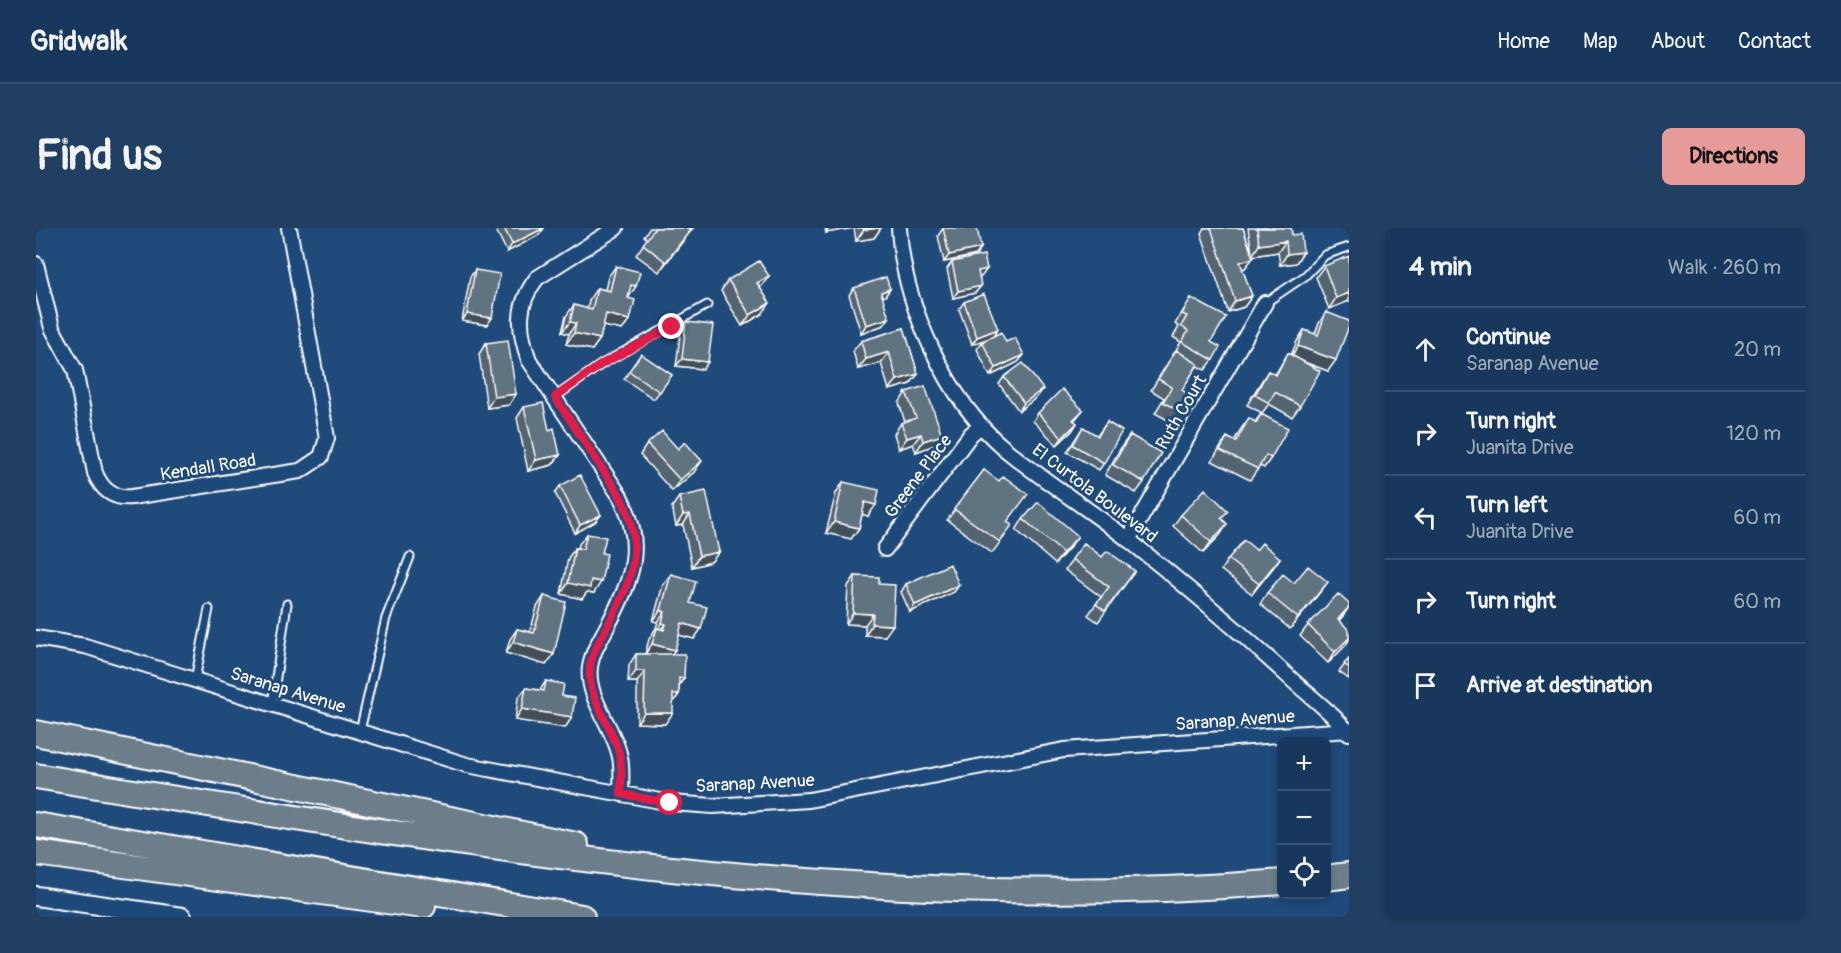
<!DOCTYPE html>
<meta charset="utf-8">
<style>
:root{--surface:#17385c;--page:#203f62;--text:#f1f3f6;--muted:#9eacbb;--line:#365272;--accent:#e69b98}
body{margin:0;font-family:Pangolin,sans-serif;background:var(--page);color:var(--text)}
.controls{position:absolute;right:18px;bottom:18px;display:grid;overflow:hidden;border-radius:9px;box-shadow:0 3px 9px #0003}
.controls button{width:54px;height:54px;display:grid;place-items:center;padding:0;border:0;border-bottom:2px solid var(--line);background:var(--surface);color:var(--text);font:30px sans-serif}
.stop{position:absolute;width:18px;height:18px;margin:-14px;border:4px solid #e11d48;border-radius:50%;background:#fff}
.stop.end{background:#e11d48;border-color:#fff;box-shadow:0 2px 6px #0008}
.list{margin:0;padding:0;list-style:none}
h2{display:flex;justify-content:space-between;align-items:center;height:78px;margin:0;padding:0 24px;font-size:26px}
h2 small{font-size:20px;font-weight:400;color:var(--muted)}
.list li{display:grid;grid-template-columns:39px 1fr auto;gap:18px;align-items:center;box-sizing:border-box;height:84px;padding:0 24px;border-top:2px solid var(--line)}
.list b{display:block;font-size:22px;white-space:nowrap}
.list p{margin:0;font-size:20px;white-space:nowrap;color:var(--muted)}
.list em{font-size:20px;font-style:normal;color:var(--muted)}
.icon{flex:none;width:33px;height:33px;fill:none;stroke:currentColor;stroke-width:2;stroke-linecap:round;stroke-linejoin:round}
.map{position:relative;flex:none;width:1313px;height:689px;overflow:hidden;border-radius:9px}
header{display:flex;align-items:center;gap:36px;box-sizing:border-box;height:84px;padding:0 30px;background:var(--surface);border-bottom:2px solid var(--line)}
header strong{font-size:28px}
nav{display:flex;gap:33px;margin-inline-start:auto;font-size:21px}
.intro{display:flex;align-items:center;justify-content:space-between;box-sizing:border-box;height:144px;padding:0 36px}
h1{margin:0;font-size:42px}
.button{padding:15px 27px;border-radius:9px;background:var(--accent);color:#111;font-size:21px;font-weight:700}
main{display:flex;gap:36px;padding:0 36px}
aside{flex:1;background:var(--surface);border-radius:9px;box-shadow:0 3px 9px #0003}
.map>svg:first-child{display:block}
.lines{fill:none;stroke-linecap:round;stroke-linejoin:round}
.lane-casing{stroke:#fff;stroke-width:11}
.street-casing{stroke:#fff;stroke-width:18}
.secondary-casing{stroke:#fff;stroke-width:22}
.highway-casing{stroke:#fff;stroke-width:28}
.lane{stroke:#1f4a7a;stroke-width:7}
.street{stroke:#1f4a7a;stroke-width:14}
.secondary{stroke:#1f4a7a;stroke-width:18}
.highway{stroke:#6c7d8b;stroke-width:24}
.wall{fill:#53636f;stroke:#fff;stroke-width:1.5}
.shaded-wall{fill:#43505a;stroke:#fff;stroke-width:1.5}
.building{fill:#607381;stroke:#fff;stroke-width:1.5}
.route{stroke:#e11d48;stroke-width:8}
.labels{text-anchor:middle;stroke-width:6;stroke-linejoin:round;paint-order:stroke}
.street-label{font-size:18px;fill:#fff;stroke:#1f4a7a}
</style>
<header>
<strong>Gridwalk</strong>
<nav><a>Home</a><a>Map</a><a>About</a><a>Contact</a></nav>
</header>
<div class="intro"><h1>Find us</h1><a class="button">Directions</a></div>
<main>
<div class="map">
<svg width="1313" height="689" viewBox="0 0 1313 689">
<rect width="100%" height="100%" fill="#1f4a7a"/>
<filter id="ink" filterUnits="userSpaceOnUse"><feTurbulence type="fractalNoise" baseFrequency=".0167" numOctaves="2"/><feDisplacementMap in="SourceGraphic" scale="12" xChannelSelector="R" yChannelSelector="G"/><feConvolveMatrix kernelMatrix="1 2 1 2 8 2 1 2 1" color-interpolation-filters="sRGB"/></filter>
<g filter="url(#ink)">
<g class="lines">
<g class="lane-casing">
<path id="lane" d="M1229,75l40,-27 20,-21 24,-8
M519,169l47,-33 105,-59
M159,452l14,-71
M236,476l15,-100
M324,503l26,-113 24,-61"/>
</g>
<g class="street-casing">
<path id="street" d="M580,0l-79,50c-21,27 -19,51 -8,82l91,136c26,48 12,85 -12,129 -7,14 -16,26 -18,42 -4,30 22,58 29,86 4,13 2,27 2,41
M863,0c4,75 48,173 106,221 40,33 84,60 125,92 54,43 108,89 159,136 19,18 43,35 60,56
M0,36l16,64 23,42 20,103c7,17 18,26 37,24l168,-26 21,-14 6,-19 -38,-210
M1092,312l137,-237
M849,321l86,-115 10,-8
M0,410l49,8 382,119 204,38 42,3 96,-6 255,-50 285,-20"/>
</g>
<g class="secondary-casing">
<path id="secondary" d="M0,668l146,21"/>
</g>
<g class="highway-casing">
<path id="highway" d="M0,505l540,112
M0,548c411,67 827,141 1246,106
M0,597l546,92
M0,625l387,53
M1290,650l23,-3"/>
</g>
<use href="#lane" class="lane"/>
<use href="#street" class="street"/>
<use href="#secondary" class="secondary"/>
<use href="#highway" class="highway"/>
</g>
<path class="wall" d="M459,0h49l-5,7 -32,17z
M614,0h43l-34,44 -23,-17 11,-16 -3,-3z
M789,0h56l-7,10 -18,3 -2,-13 -28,5z
M907,0l33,27 -32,7 -6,-26z
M1168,0h39l9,25 -4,-25h43l1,7 11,17 -7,11 -16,2 -2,-13 -26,4 -7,12 -3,1 10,27 -8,11 -16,5 -27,-79z
M916,34l29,15h-2l2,9 -6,7 -22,5 -6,-29z
M580,38l20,20 -8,11 2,23 -8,10 -19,-4 -3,13 -8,11 -26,-6 3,-10 -7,-2 4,-16 8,-11 13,4 3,-11 7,-10 8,2 3,-13z
M1288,38l25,35 -20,8 -13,-32z
M439,42l12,55 -25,-4 8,-44z
M733,48l-9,11 2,27 -20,12 -21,-35 7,-11z
M818,60l36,1 -5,7 -3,1 2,28 -23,8 -12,-38z
M1155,70l20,44 2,18 -8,10 -8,-4 -15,24v23l-7,11 -20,-11 9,-15 -13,-8 30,-48 -8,-5 6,-10 -4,-3z
M928,74l29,34 13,6 18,13 -6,7 -28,14 -13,-27 5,-7 10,-5 -20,7 -13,-35z
M1290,84l2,59 -24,-9 -4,44 -8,11 -23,-13 -7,9 -15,-8 14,-23 7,-11 7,4 13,-22 3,2 6,-14 7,-11 11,4 4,-11z
M650,94l17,47 -27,-3 5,-37z
M868,100l14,46 -8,10 -21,6 -8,-27 -23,6 -5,-18 8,-10z
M450,115l30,51 -7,11 -22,3 -8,-54z
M605,126l31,21 -18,24 -30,-20z
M968,149l34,19 -19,15 -20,-27z
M870,164l36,43 -7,10 -19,7 -3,-8 -14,5 -5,-15 7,-11 4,-1 -6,-19z
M488,179l25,23 11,25 -8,10 -24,6 -11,-53z
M1047,182l-9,11 3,2 -5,8 -15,14 -24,-24 5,-8z
M1225,186l10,44 -7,10 -4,-2 -10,14 -38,-19 15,-24 7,4 7,-12 8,-11 6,4z
M1071,194l-3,41 -5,7 -32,-18 16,-25 14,9z
M1094,207l14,47 -8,11 -31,-18 17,-29z
M611,216l47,28 -22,19 -32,-36z
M948,242l24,52 -3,14 -13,17 -45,-33z
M807,254l25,34 -6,-2 -3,14 -8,11 -25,-6 10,-40z
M524,258l41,29 -6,7 -20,11 -20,-40z
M643,269l40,55 -8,10 -19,5 -9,-42 -7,1 -4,-19z
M1145,287l41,4 5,5 -7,11 -17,18 -30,-27z
M987,291l47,28 -15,17 -39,-34z
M551,306l7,59 -7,-1 -5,7 -21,-5 7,-36 7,-10h3l1,-4z
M1048,315l18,14 33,14 -37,51 -10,-7 13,-18 -36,-27z
M1220,322l24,8 -28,36 -31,-24 7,-11z
M635,346l19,29 11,26 -7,10 -15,-4 -7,19 12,24 -5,8v8l-6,9 -8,21 -28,-1v-41h-9l1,-17 7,-11h9l4,-15 7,-11 2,-6 -5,-1 10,-37z
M819,348l24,8 6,52 -20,-1v-10l-19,-1 2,-38z
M1258,355l26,9 -30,37 -30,-25 7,-11z
M870,356l53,1 -5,7 -44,20 -9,-20z
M508,368l10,58 -8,11 -40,-12 4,-14 7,-10 13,3 7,-25z
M1307,388l-4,4 7,25 -18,18 -28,-27 8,-11z
M1313,431v20l-10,-7z
M510,453l16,15 10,21 -7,11 -50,-8 3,-22 8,-10 14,2z"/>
<path class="shaded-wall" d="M508,0l-5,7 -32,17 5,-8z
M657,0l-34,44 7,-10z
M793,0h25l-28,5z
M842,0h3l-7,10 -18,3 8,-11z
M1250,13l-8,11 -26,4 7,-11z
M945,20l-5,7 -32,7 5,-7z
M1267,24l-7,11 -16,2 7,-11z
M1217,30l-8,10 -13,5 8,-11z
M951,41l-6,8 -9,2 6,-8z
M733,48l-8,11 -11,7 7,-11z
M595,57l5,1 -7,11 -6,-1z
M945,58l-6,7 -22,5 5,-7z
M854,61l-5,7 -9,3 5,-7z
M1313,65v8l-20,8 7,-11z
M1216,68l-8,11 -16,5 7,-11z
M734,75l-8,11 -20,12 8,-11z
M431,86l25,4 -5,7 -25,-4z
M570,86l24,6 -8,10 -23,-5z
M853,90l-5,7 -23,8 5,-8z
M534,94l6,1 -7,11 -7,-2z
M962,101l-5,8 -21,7 5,-7z
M538,105l26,6 -8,11 -26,-6z
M1262,118l38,14 -8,11 -37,-14z
M853,124l-8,11 -23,6 8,-10z
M988,127l-6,7 -28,14 6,-8z
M646,131l26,3 -5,7 -27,-3z
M882,146l-8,10 -21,6 8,-10z
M1007,161l-5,7 -19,15 5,-8z
M480,166l-7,11 -22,3 7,-11z
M1041,195l-5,8 -15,14 5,-7z
M885,206l-8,10 -14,5 8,-11z
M906,207l-7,10 -19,7 7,-11z
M524,227l-8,10 -24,6 8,-11z
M666,233l-8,11 -22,19 8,-11z
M829,274l11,3 -8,11 -11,-3z
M654,286l-7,11 -7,1 7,-11z
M565,287l-6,7 -20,11 5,-8z
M798,294l25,6 -8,11 -25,-6z
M1191,296l-7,11 -17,18 8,-11z
M1042,308l-8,11 -15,17 8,-11z
M683,324l-8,10 -19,5 7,-11z
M1244,330l-7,10 -21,26 7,-10z
M555,352l10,2 -7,11 -7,-1 -5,7 -21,-5 7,-11z
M1292,354l-8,10 -30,37 8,-11z
M923,357l-5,7 -44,20 5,-7z
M1313,379l-6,9 -13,14 8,-11z
M625,382l4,2 -7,10 -5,-1z
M817,385l20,1 -8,11 -19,-1z
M626,395l4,1 -8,11 -3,-1z
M646,395l19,6 -7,10 -19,-5z
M836,396l21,1 -8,11 -20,-1z
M1313,410v2l-3,5 -18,18 7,-11z
M477,414l41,12 -8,11 -40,-12z
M616,416l23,6 -8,10 -22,-6z
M600,443h9l-8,11h-9z
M643,450h5l-7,10z
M637,466h6l-8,11z
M486,481l50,8 -7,11 -50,-8z
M608,485h29l-8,11 -28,-1z"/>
<path class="building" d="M468,0h40l-32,16z
M619,0h37l-26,34 -23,-18z
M827,0h15l-14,2z
M907,0h34l4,20 -32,7z
M1175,0h32l10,30 -13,4 12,34 -17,5z
M1221,0h34l1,7 9,-1 2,18 -16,2 -1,-13 -27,4z
M948,27l3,14 -9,2 3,15 -23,5 -6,-29z
M1313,28v37l-13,5 -12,-32z
M723,33l10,15 -12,7 13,20 -20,12 -22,-35z
M580,38l24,6 -4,14 -5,-1 -3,13 7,2 -5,20 -24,-6 -6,25 -26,-6 2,-10 -6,-1 4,-17 18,5 5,-22 13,3z
M439,42l25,4 -8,44 -25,-4z
M850,49l4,12 -9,3 8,26 -23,7 -12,-37z
M948,66l14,35 -21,8 -13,-35z
M1155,70l35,19 -15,25 9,5 -7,13 -31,-18 6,-11 -7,-5 6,-10 -5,-2z
M1290,84l23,9v5l-13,34 -38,-14 6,-16 14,5z
M650,94l27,3 -5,37 -26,-3z
M868,100l14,46 -21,6 -8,-28 -23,7 -5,-18z
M965,104l5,10 9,-4 9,17 -28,13 -14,-26z
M472,112l8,54 -22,3 -8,-54z
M1140,122l22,14 -16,26 10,7 -10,16 -19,-11 9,-15 -14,-8z
M1252,125l32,18 -20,35 -25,-14 -6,11 -14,-8 13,-24 8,4z
M605,126l31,21 -12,17 -31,-21z
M987,135l20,26 -19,14 -20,-26z
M889,158l17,49 -19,6 -2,-7 -14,4 -6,-15 15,-5 -10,-26z
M1026,161l21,21 -10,10 4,3 -15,15 -24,-25z
M507,175l6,27 5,-2 6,27 -24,5 -12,-53z
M1225,186l27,14 -17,30 -5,-3 -8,14 -38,-18 7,-14 9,5 13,-24 7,5z
M1071,194l15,9 -18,32 -31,-18 10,-18 15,9z
M626,203l16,18 7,-7 17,19 -22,19 -33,-36z
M1094,207l31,18 -17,29 -31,-17z
M948,242l15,11 4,-5 25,18 -21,28 5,3 -12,17 -46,-33z
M544,247l21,40 -21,10 -20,-39z
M807,254l36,8 -3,15 -11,-3 -6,26 -25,-6z
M1169,261l23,22 -7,7 6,6 -16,18 -30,-27z
M670,263l13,61 -20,4 -9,-42 -7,1 -4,-18z
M1002,274l40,34 -15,17 -40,-34z
M551,306l19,3 -4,16 5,1 -6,28 -10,-2 -1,8 -22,-5 7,-35 8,1z
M1208,312l12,10 6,-7 18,15 -21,26 -31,-25z
M1048,315l18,14 5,-6 28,20 -30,40 -9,-7 13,-17 -37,-28z
M914,336l9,21 -44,20 -9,-21z
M1272,338l20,16 -30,36 -31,-25 16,-19 11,9z
M635,346l25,7 -6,22 17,4 -6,22 -19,-6 -7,27 -23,-6 5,-16 7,2 2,-6 -4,-1 3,-11 -4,-2z
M819,348l24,1v7l16,1 -2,40 -21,-1 1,-10 -20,-1z
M1302,366l11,10v3l-11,12 11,11v8l-14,14 -27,-27z
M508,368l22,6 -12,52 -41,-12 4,-13 17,4z
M600,426h49l-1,24h-5v16h-6v19h-29l1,-42h-9z
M1313,431v9l-5,-4z
M510,453l18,3 -2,12 13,2 -3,19 -50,-8 4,-21 18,3z"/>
</g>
<g class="lines" filter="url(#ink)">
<path class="route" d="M634,575l-49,-9c0,-14 2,-28 -2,-41 -7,-28 -33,-56 -29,-86 2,-16 11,-28 18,-42 24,-44 39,-81 12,-129l-65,-99 47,-33 70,-37"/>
</g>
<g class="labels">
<g class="street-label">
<text transform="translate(1145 184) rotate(-60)" y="6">Ruth Court</text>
<text transform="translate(172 239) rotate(-9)" y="6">Kendall Road</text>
<text transform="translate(882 248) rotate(-53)" y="6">Greene Place</text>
<text transform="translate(1059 265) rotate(37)" y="6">El Curtola Boulevard</text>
<text transform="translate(252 462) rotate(17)" y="6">Saranap Avenue</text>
<text transform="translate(1199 492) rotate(-4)" y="6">Saranap Avenue</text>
<text transform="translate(719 555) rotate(-3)" y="6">Saranap Avenue</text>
</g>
</g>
</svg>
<div class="controls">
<button>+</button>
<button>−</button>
<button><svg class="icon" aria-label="locate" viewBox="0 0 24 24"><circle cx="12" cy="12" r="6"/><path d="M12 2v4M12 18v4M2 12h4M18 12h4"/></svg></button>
</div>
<div class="stop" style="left:634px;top:575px"></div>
<div class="stop end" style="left:636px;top:99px"></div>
</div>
<aside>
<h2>4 min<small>Walk · 260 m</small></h2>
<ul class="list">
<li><svg class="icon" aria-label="ahead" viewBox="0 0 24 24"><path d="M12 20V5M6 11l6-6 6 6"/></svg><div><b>Continue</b><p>Saranap Avenue</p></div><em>20 m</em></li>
<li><svg class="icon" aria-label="right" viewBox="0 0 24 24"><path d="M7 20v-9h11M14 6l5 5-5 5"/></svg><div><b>Turn right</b><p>Juanita Drive</p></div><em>120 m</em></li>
<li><svg class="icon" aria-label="left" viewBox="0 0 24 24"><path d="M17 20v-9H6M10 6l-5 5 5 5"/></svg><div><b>Turn left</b><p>Juanita Drive</p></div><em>60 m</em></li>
<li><svg class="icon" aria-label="right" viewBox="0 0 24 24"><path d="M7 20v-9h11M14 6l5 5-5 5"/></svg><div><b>Turn right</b></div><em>60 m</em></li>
<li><svg class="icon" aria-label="arrive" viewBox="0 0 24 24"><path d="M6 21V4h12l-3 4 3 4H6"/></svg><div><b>Arrive at destination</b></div></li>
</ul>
</aside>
</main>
